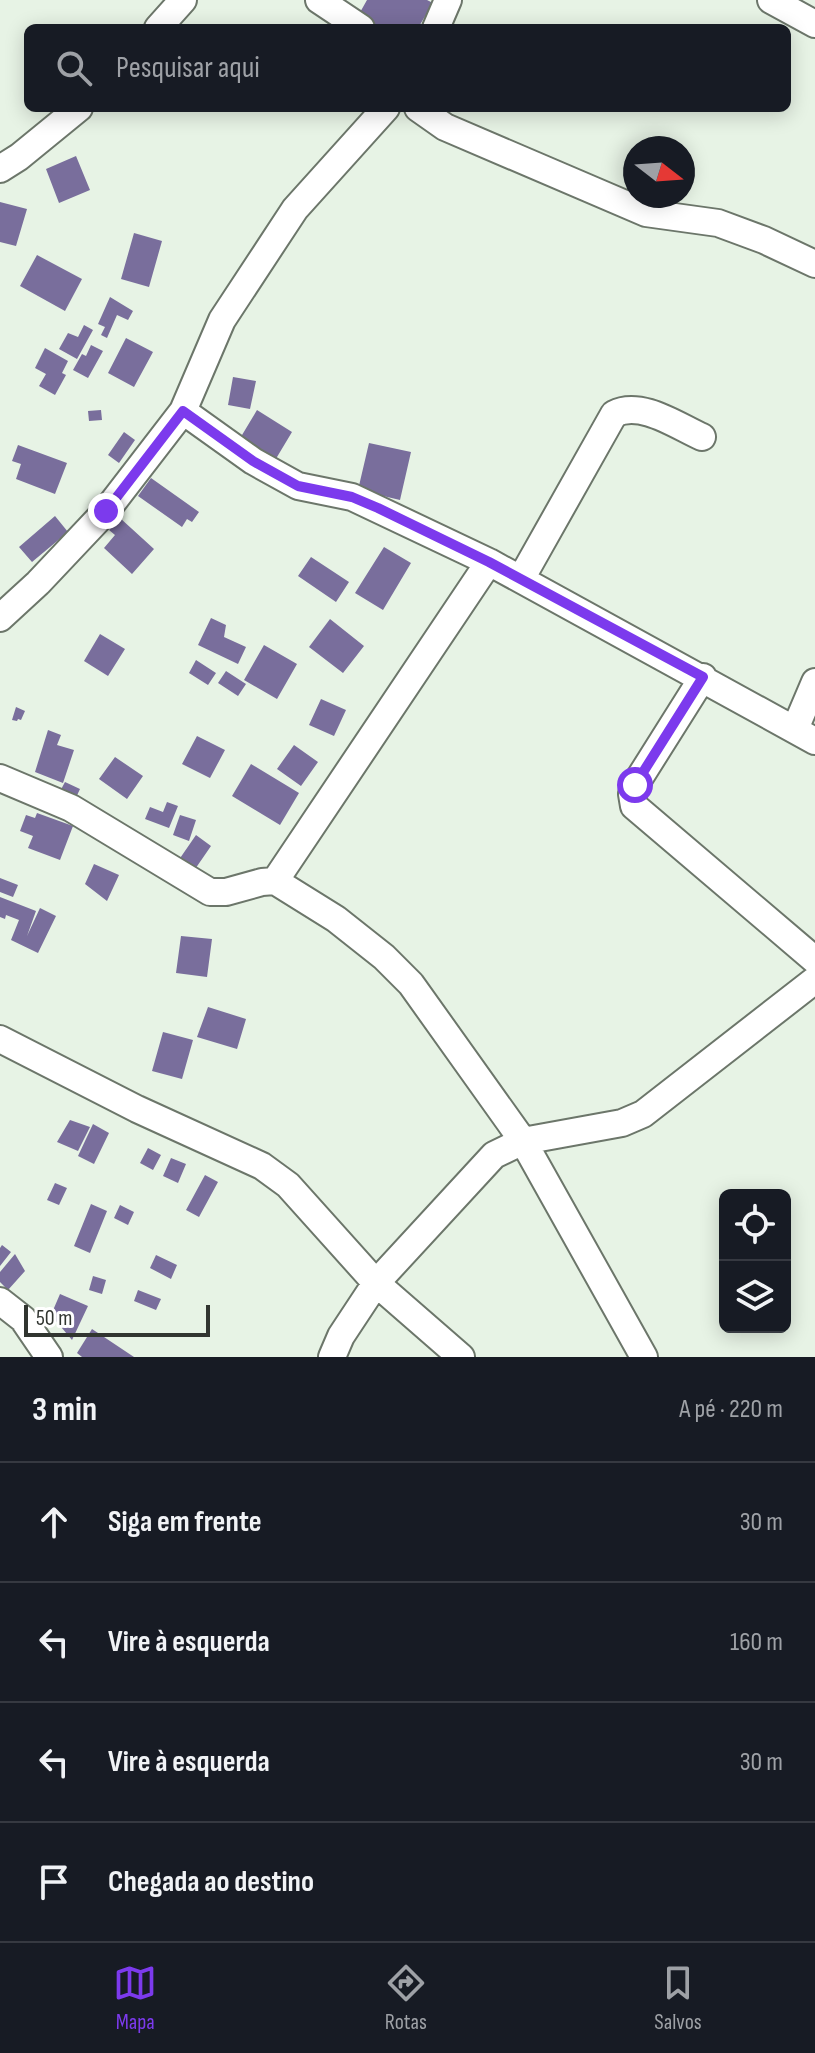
<!DOCTYPE html>
<html lang="pt">
<meta charset="utf-8">
<style>
:root{--surface:#171b24;--page:#20242c;--text:#f1f3f6;--muted:#9ea1a6;--line:#363941;--accent:#7c3aed}
body{margin:0;font-family:"Sofia Sans Condensed",sans-serif;background:var(--page);color:var(--text)}
.controls{position:absolute;right:24px;bottom:24px;display:grid;overflow:hidden;border-radius:12px;box-shadow:0 4px 20px #0003}
.controls button{width:72px;height:72px;display:grid;place-items:center;padding:0;border:0;border-bottom:2px solid var(--line);background:var(--surface);color:var(--text);font:40px sans-serif}
.compass{position:absolute;left:623px;top:136px;width:72px;height:72px;border-radius:50%;background:var(--surface);box-shadow:0 4px 20px #0003;rotate:107deg}
.scale{position:absolute;left:24px;bottom:20px;width:186px;box-sizing:border-box;padding-left:8px;border:4px solid #313530;border-top:0;font-size:22px;line-height:28px;white-space:nowrap;color:#313530;-webkit-text-stroke:6px #fff;paint-order:stroke}
.stop{position:absolute;width:24px;height:24px;margin:-18px;border:6px solid #7c3aed;border-radius:50%;background:#fff}
.stop.end{background:#7c3aed;border-color:#fff;box-shadow:0 2px 8px #0008}
.list{margin:0;padding:0;list-style:none}
h2{display:flex;justify-content:space-between;align-items:center;height:104px;margin:0;padding:0 32px;font-size:34px}
h2 small{font-size:26px;font-weight:400;color:var(--muted)}
.list li{display:grid;grid-template-columns:52px 1fr auto;gap:24px;align-items:center;box-sizing:border-box;height:120px;padding:0 32px;border-top:2px solid var(--line)}
.list b{display:block;font-size:30px;white-space:nowrap}
.list em{font-size:26px;font-style:normal;color:var(--muted)}
.icon{flex:none;width:44px;height:44px;fill:none;stroke:currentColor;stroke-width:2;stroke-linecap:round;stroke-linejoin:round}
.map{position:relative;flex:none;width:815px;height:1357px;overflow:hidden}
.search{position:absolute;background:var(--surface);box-shadow:0 4px 20px #0003;left:24px;right:24px;top:24px;height:88px;display:flex;align-items:center;gap:20px;box-sizing:border-box;padding:0 28px;border-radius:12px;color:var(--muted);font-size:30px}
.sheet{height:584px;background:var(--surface)}
nav{display:flex;justify-content:space-around;align-items:center;box-sizing:border-box;height:112px;border-top:2px solid var(--line);background:var(--surface);font-size:22px;color:var(--muted)}
nav a{display:grid;justify-items:center;gap:4px}
nav .on{color:var(--accent)}
.map>svg:first-child{display:block}
.building{fill:#796e9c}
.lines{fill:none;stroke-linecap:round;stroke-linejoin:round}
.minor-casing{stroke:#6c766a;stroke-width:30}
.minor{stroke:#fff;stroke-width:26}
.route{stroke:#7c3aed;stroke-width:10}
</style>
<div class="map">
<svg width="815" height="1357" viewBox="0 0 815 1357">
<rect width="100%" height="100%" fill="#e7f3e5"/>
<path class="building" d="M367,0h60l6,3 -15,25h-56l-8,-5z
M76,156l14,34 -31,13 -13,-34z
M0,202l27,7 -11,37 -16,-4z
M134,233l28,8 -13,46 -28,-8z
M37,255l45,24 -17,32 -45,-25z
M110,297l23,14 -5,9 -11,-5 -10,23 -6,-3 4,-8 -7,-3z
M84,325l9,5 -16,29 -18,-10 9,-16 10,4z
M126,338l27,14 -19,35 -26,-14z
M91,345l12,6 -15,27 -15,-8 9,-16 4,2z
M45,348l23,13 -6,12 4,2 -11,20 -16,-9 7,-12 -11,-6z
M233,377l23,4 -6,28 -22,-4z
M101,410l1,10 -13,1 -1,-10z
M257,410l35,22 -18,30 -35,-22z
M124,432l11,8 -16,23 -11,-8z
M369,443l42,9 -11,48 -42,-10z
M18,445l49,18 -12,31 -39,-15 5,-15 -9,-3z
M151,478l48,34 -7,10 -5,-3 -5,8 -44,-31z
M55,516l13,16 -36,30 -13,-15z
M120,518l34,31 -22,25 -28,-26 11,-13 -6,-5z
M384,547l27,16 -28,47 -28,-17z
M311,557l38,25 -13,20 -38,-26z
M211,618l15,7 -2,12 22,10 -8,17 -40,-19z
M330,619l34,27 -21,27 -34,-26z
M100,634l25,15 -17,27 -24,-15z
M264,645l33,19 -20,35 -33,-19z
M196,660l20,13 -8,12 -19,-12z
M226,671l20,13 -8,12 -20,-13z
M321,699l25,11 -12,26 -25,-11z
M16,707l9,4 -4,9 -3,-1 -1,2 -5,-1z
M48,730l13,5 -4,10 17,5 -11,33 -28,-11z
M197,736l28,14 -15,28 -28,-14z
M294,745l24,17 -17,24 -24,-17z
M115,757l28,19 -16,23 -28,-20z
M251,764l48,29 -19,32 -48,-29z
M65,782l15,7 -7,15 -16,-7z
M167,802l11,4 -9,22 -24,-9 5,-12 13,5z
M37,813l36,13 -13,34 -32,-12 5,-12 -13,-5 6,-16 9,3z
M180,815l16,5 -7,21 -16,-6z
M196,835l15,11 -20,29 -15,-11z
M94,864l25,11 -12,26 -22,-17z
M0,878l18,7 -5,12 -13,-5z
M0,897l36,14 -9,25 13,-28 16,8 -18,37 -27,-13 8,-20 -13,-5 -1,4 -5,-2z
M181,936l31,3 -5,38 -31,-4z
M208,1007l38,12 -9,30 -40,-12z
M163,1032l30,8 -11,39 -30,-8z
M70,1120l20,7 -12,24 -21,-9z
M93,1124l16,9 -15,31 -16,-8z
M148,1148l13,7 -8,15 -13,-7z
M171,1158l15,6 -8,19 -15,-7z
M205,1175l13,7 -19,35 -13,-7z
M55,1183l12,5 -8,17 -12,-5z
M91,1204l16,7 -17,42 -16,-7z
M120,1205l14,7 -6,13 -14,-7z
M2,1245l9,7 -11,14v-18z
M15,1254l10,17 -17,19 -8,-8v-10z
M156,1255l21,10 -6,14 -21,-11z
M93,1276l13,4 -4,14 -13,-4z
M138,1290l23,9 -5,11 -22,-9z
M60,1294l28,12 -16,34 -21,-25z
M92,1329l42,28h-52l-5,-4z"/>
<g class="lines">
<g class="minor-casing">
<path id="minor" d="M319,0l42,28
M771,0l44,24
M158,28l25,-28
M436,28l12,-28
M418,108l27,19 201,86 72,10 46,17 51,24
M0,169l19,-12 60,-49
M183,411l70,50 45,25 54,11 137,65 326,179
M521,579l93,-165c27,-14 63,12 88,23
M0,618l38,-35 68,-72 77,-100 39,-91 73,-111 91,-101
M703,677l-68,108 -3,9 2,12 181,154
M795,729l20,-47
M0,778l71,30 139,84h16l36,-10 13,-1 61,38 48,38 27,27 112,157 121,216
M275,881l214,-319
M0,1039l137,70 125,57 26,19 88,98 85,74
M0,1301l23,18 26,38
M332,1357l9,-21 35,-53 118,-128 29,-14 99,-18 21,-9 172,-134"/>
</g>
<use href="#minor" class="minor"/>
</g>
<g class="lines">
<path class="route" d="M106,511l77,-100 70,50 45,25 54,11 26,11 111,54 214,115 -68,108"/>
</g>
</svg>
<div class="controls">
<button><svg class="icon" aria-label="locate" viewBox="0 0 24 24"><circle cx="12" cy="12" r="6"/><path d="M12 2v4M12 18v4M2 12h4M18 12h4"/></svg></button>
<button><svg class="icon" aria-label="layers" viewBox="0 0 24 24"><path d="M12 4l9 5-9 5-9-5zM3 14l9 5 9-5"/></svg></button>
</div>
<svg class="compass" viewBox="-18 -18 36 36"><path d="M0-13l5 13h-10z" fill="#e53935"/><path d="M0 13l5-13h-10z" fill="#9ea1a6"/></svg>
<div class="scale">50 m</div>
<div class="stop" style="left:635px;top:785px"></div>
<div class="stop end" style="left:106px;top:511px"></div>
<div class="search"><svg class="icon" aria-label="search" viewBox="0 0 24 24"><circle cx="10" cy="10" r="6"/><path d="M15 15l6 6"/></svg>Pesquisar aqui</div>
</div>
<section class="sheet">
<h2>3 min<small>A pé · 220 m</small></h2>
<ul class="list">
<li><svg class="icon" aria-label="ahead" viewBox="0 0 24 24"><path d="M12 20V5M6 11l6-6 6 6"/></svg><div><b>Siga em frente</b></div><em>30 m</em></li>
<li><svg class="icon" aria-label="left" viewBox="0 0 24 24"><path d="M17 20v-9H6M10 6l-5 5 5 5"/></svg><div><b>Vire à esquerda</b></div><em>160 m</em></li>
<li><svg class="icon" aria-label="left" viewBox="0 0 24 24"><path d="M17 20v-9H6M10 6l-5 5 5 5"/></svg><div><b>Vire à esquerda</b></div><em>30 m</em></li>
<li><svg class="icon" aria-label="arrive" viewBox="0 0 24 24"><path d="M6 21V4h12l-3 4 3 4H6"/></svg><div><b>Chegada ao destino</b></div></li>
</ul>
</section>
<nav>
<a class="on"><svg class="icon" aria-label="map" viewBox="0 0 24 24"><path d="M3 6l6-2 6 2 6-2v14l-6 2-6-2-6 2zM9 4v14M15 6v14"/></svg>Mapa</a>
<a><svg class="icon" aria-label="directions" viewBox="0 0 24 24"><path d="M12 3l9 9-9 9-9-9zM9 14v-3h6M13 9l2 2-2 2"/></svg>Rotas</a>
<a><svg class="icon" aria-label="saved" viewBox="0 0 24 24"><path d="M7 4h10v16l-5-4-5 4z"/></svg>Salvos</a>
</nav>
